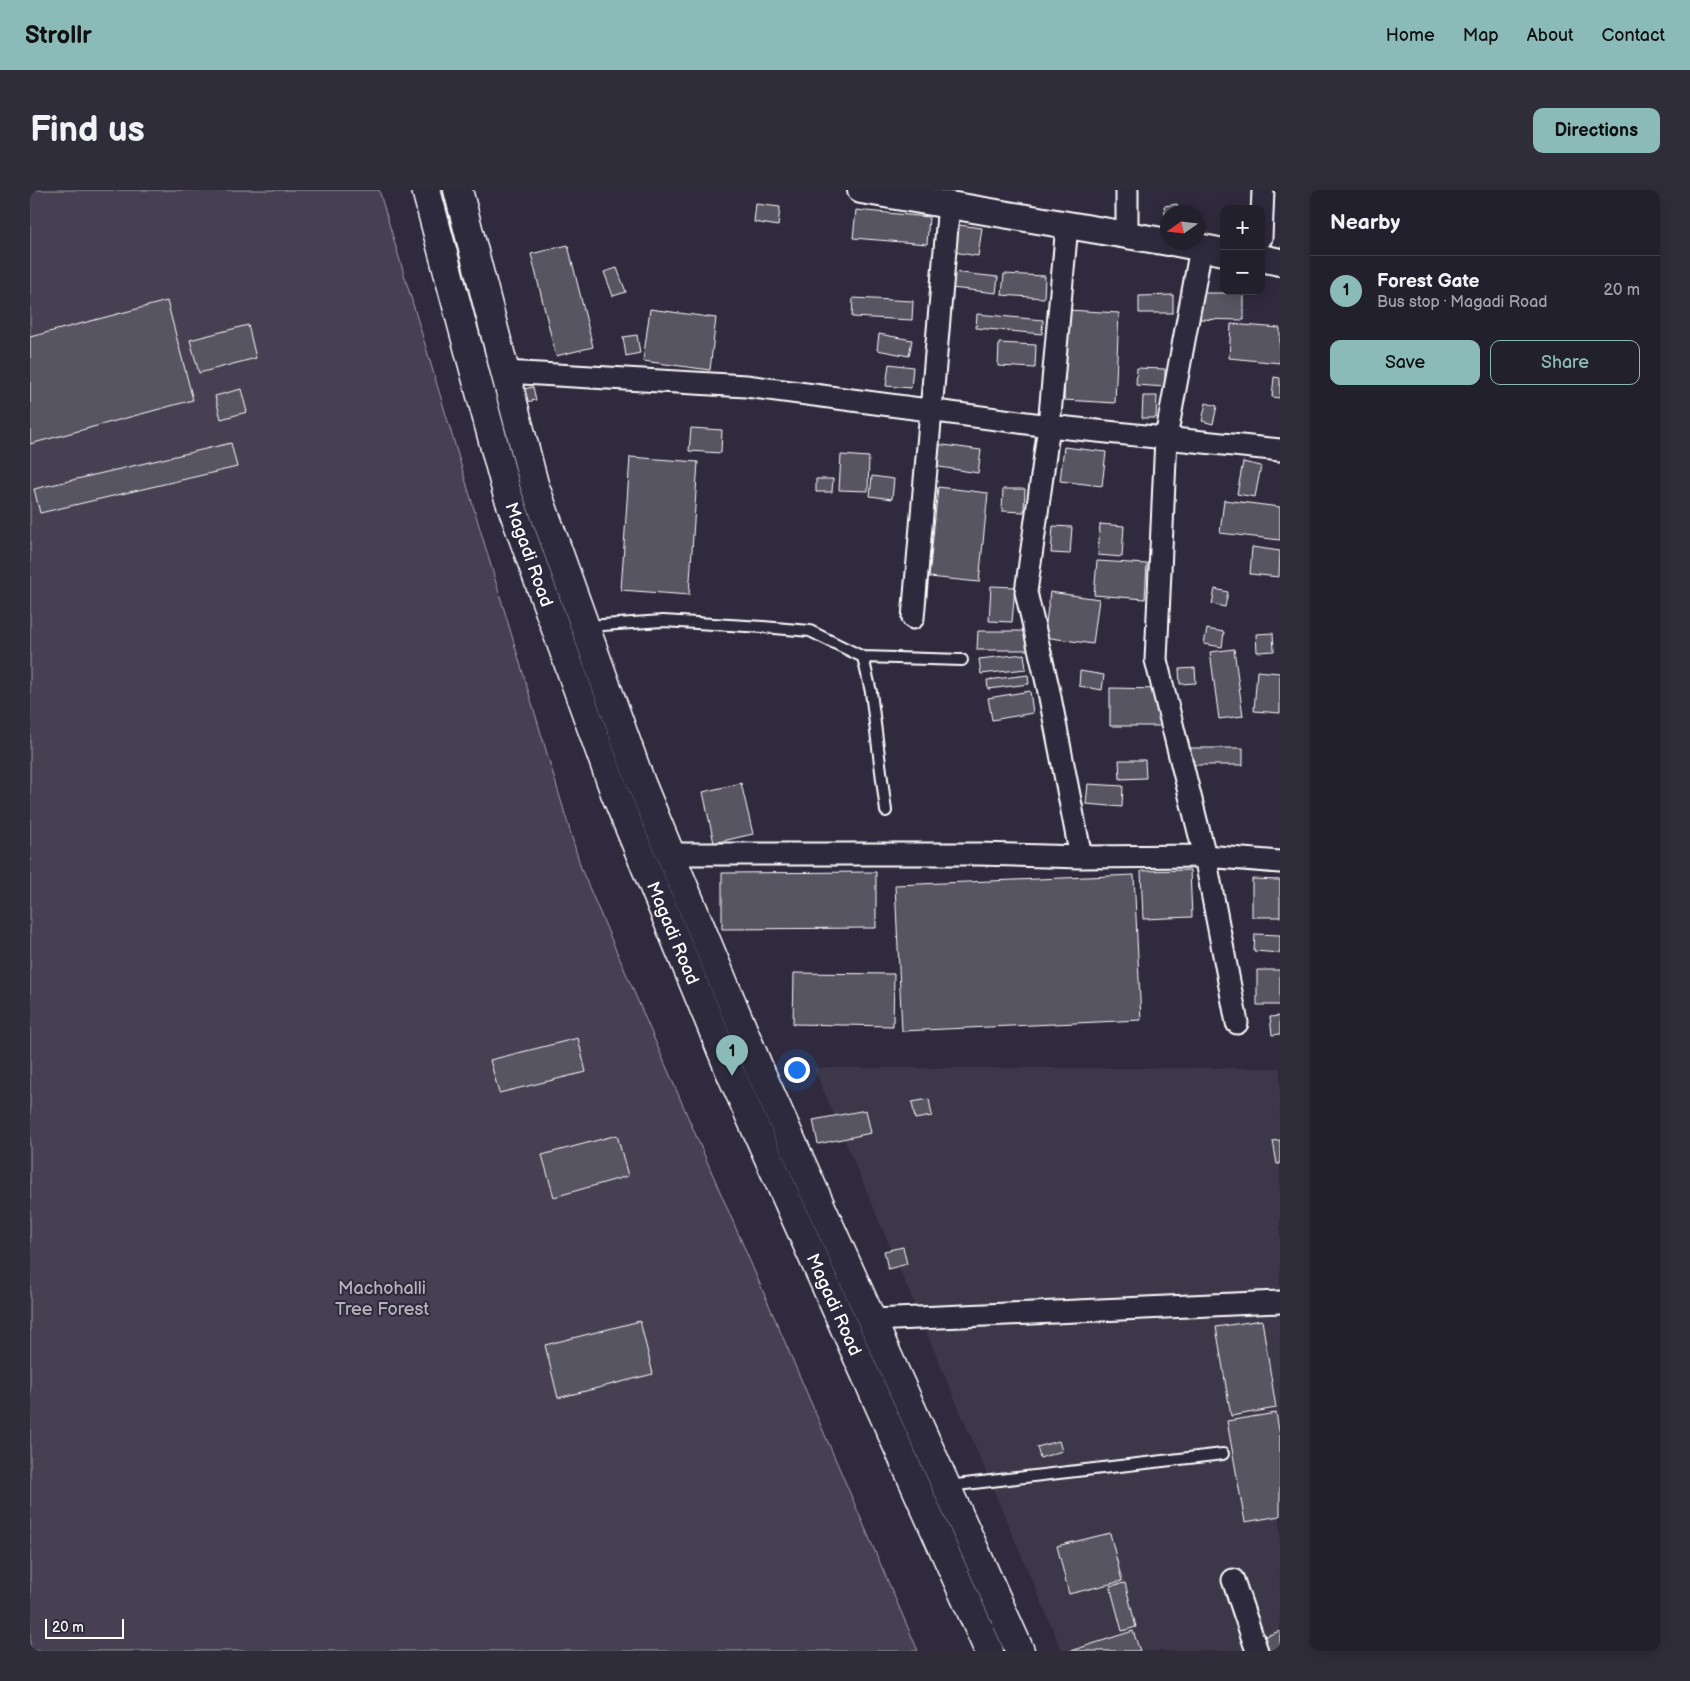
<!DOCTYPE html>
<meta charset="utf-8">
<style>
:root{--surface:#23202e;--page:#2f2d3a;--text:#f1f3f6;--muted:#a3a3aa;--line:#403e4a;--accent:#8bbbb9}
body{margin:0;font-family:"Balsamiq Sans",sans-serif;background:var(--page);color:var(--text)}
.controls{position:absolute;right:15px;top:15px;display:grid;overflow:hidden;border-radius:10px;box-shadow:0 2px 12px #0003}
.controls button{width:45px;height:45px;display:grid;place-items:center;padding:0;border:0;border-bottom:1px solid var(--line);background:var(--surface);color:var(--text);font:25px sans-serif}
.compass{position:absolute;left:1130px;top:15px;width:45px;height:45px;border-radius:50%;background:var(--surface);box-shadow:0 2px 12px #0003;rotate:256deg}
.scale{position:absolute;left:15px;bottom:12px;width:79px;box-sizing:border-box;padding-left:5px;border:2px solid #fff;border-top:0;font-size:14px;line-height:18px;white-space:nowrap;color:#fff;-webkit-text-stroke:4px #2f2a3d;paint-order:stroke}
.you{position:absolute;left:766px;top:879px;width:18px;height:18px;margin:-12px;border:4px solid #fff;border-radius:50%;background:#1a73e8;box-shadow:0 0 0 8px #1a73e833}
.badge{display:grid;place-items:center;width:32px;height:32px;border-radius:50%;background:var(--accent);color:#111;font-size:16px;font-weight:700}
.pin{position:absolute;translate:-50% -41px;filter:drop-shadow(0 1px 2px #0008)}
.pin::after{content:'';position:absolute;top:26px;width:18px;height:15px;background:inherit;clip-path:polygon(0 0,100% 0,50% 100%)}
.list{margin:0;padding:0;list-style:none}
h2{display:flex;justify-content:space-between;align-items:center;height:65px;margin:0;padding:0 20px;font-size:21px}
h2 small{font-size:16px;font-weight:400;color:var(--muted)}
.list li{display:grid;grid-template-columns:32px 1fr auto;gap:15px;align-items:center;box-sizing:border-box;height:70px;padding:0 20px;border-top:1px solid var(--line)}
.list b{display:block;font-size:19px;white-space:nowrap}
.list p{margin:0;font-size:16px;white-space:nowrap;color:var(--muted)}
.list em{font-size:16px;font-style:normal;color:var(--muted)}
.actions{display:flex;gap:10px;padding:15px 20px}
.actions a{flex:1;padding:11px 0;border:1px solid var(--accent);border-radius:10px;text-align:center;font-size:18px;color:var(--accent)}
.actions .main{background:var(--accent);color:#111}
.map{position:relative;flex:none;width:1250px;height:1461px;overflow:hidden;border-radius:10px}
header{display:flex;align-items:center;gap:30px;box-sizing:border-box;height:70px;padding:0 25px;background:var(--accent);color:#111}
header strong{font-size:24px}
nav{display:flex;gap:28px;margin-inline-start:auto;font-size:18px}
.intro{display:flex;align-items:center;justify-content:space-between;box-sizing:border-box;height:120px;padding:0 30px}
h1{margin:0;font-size:35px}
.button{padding:12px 22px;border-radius:10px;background:var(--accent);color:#111;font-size:18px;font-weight:700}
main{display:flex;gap:30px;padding:0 30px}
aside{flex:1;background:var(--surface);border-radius:10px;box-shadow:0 2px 12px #0003}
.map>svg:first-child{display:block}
.built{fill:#3c3749}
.green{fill:#464152;stroke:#a2a0a8}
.building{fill:#595564;stroke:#fff}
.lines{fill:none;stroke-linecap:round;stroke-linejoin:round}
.service-casing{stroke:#fff;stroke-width:14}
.minor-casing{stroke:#fff;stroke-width:25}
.tertiary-casing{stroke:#fff;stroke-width:30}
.primary-casing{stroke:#fff;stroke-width:31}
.service{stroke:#2f2a3d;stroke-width:10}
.minor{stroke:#2f2a3d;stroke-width:21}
.tertiary{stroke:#2f2a3d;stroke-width:26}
.primary{stroke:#2f2a3d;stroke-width:28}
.labels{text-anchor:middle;stroke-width:4;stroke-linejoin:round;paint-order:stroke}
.street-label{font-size:18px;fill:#fff;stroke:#2f2a3d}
.park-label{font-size:18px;fill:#b5b3ba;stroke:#2f2a3d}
</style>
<header>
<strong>Strollr</strong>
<nav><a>Home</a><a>Map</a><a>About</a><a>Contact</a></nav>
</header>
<div class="intro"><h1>Find us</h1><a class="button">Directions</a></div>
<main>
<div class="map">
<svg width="1250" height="1461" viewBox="0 0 1250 1461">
<rect width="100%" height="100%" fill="#2f2a3d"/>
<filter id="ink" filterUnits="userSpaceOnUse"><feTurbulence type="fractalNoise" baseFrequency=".02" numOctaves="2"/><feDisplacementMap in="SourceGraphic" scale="10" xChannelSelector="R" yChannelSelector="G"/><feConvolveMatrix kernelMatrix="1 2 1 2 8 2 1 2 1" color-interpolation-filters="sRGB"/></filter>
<g filter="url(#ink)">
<path class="built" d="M784,878h466v583h-218z"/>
<path class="green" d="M0,0h349l203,681 336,780h-888z"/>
<path class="building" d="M726,14l24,3 -2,19 -24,-4z
M1147,14l2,8h-11l-2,9 -2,-15z
M826,20l73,7 -2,27 -74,-6z
M921,34l31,4 -4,28 -31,-5z
M538,55l25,102 -37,9 -25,-102z
M587,78l9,24 -13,4 -9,-24z
M922,82l46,5 -2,16 -45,-5z
M974,84l41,2 -1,22 -42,-3z
M1163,103h51v27l-51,-1z
M1143,105v18h-34v-17z
M823,108l60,3 -1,19 -60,-3z
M137,111l26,99 -163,44v-107z
M620,119l66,9 -6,52 -67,-9z
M1038,120l51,3 -4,90 -51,-3z
M947,124l66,6 -1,14 -66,-6z
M1201,134l49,4v35l-51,-5z
M218,135l8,33 -57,15 -9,-33z
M849,144l33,6 -3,16 -32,-6z
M607,145l3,18 -14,3 -3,-19z
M969,153l37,2 -1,23 -37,-2z
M859,174l24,3 -2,21 -25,-2z
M1107,178l28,1v18l-29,-2z
M1244,187l6,1v20l-8,-1z
M503,197l3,13 -19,4 -3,-13z
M211,199l6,23 -26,7 -6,-23z
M1113,206h14l-1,22h-14z
M1176,213l11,3 -4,18 -11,-3z
M661,238l31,2 -1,23 -32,-2z
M201,253l6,24 -197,46 -6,-24z
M906,254l45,6 -3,23 -45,-7z
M1034,257l42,5 -4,34 -42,-5z
M811,265l28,2 -1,34 -29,-1z
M600,267l68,5 -9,133 -68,-5z
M1213,272l18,4 -6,31 -18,-3z
M842,286l22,3 -2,20 -22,-3z
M786,289h17l-1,13h-16z
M908,297l50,6 -9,89 -50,-5z
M973,299h22l-1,23 -22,-1z
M1194,310l56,7v33l-60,-7z
M1070,334l24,2 -2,31 -24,-2z
M1023,336l19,1 -2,27 -19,-1z
M1222,357l28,4 -1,26 -29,-3z
M1067,371l50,3 -2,35 -51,-4z
M961,396l24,1 -3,35 -23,-1z
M1185,399l13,3 -3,15 -13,-3z
M1020,402l49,7 -6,45 -49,-7z
M1177,439l17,3 -2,15 -18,-3z
M948,441h54v19h-55z
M1243,443l1,18 -17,1 -1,-18z
M1204,459l9,67 -24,3 -9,-67z
M994,464l2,15 -45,5 -2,-15z
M1165,478l1,15 -16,1 -1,-15z
M1050,481l24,4 -2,15 -23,-4z
M1227,481l23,2v40l-26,-2z
M998,485l1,9 -41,5 -1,-9z
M1080,498l53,1v37h-53z
M1000,501l3,22 -41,7 -4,-22z
M1155,558h58v17h-58z
M1089,570h26l1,18 -26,1z
M711,593l12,51 -39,9 -11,-51z
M1058,594l35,2 -1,21 -36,-3z
M1160,680l2,47 -49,2 -2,-48z
M846,682v56l-154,1v-56z
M1104,685l7,145 -239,11 -7,-146z
M1222,689l28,1v37h-28z
M1225,744l25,1v18l-26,-2z
M1227,780h23v35h-23z
M764,783l100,1 -1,52 -100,-2z
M1250,826v18l-8,1 -2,-18z
M548,848l8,34 -87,21 -9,-33z
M899,909l3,17 -17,3 -3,-17z
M836,920l5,23 -53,11 -5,-24z
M587,945l11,41 -74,21 -12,-42z
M1250,950v24h-3l-4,-23z
M873,1057l4,17 -19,5 -4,-18z
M1232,1130l14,88 -45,8 -15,-89z
M610,1131l13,53 -95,24 -13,-53z
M1246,1223l4,23v80l-35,6 -18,-101z
M1029,1251l3,10 -22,7 -3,-11z
M1080,1343l12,48 -53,13 -12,-48z
M1095,1393l11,44 -14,4 -12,-45z
M1103,1441l7,20h-70z
M1250,1441v20h-16l-4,-13z"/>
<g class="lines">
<g class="service-casing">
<path id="service" d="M557,436l76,-5 100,6 47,4 53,26 99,3
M833,467l8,35 15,119
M918,1296l275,-32"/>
</g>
<g class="minor-casing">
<path id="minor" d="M1037,35l-18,201 -23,166 22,95 33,170
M1097,44v-44
M1231,48l2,-48
M1171,58l-35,190 -10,222 49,196 32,167
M475,182l241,14 303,40 231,24
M883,428l36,-414
M641,664h308l102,3 124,-1 75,6
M843,1130l407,-18
M1203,1390l24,71"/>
</g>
<g class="tertiary-casing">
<path id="tertiary" d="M831,0l307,52
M1142,52l52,10
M1231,68l19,4"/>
</g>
<g class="primary-casing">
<g id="primary">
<path id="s1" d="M396,0l81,303 108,300 117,283 257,575"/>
<path d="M428,0l76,294 107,299 117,283 262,585"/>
</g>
</g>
<use href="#service" class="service"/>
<use href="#minor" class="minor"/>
<use href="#tertiary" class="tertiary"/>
<use href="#primary" class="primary"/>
</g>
</g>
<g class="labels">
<g class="street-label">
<text dy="6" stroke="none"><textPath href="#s1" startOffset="379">Magadi Road</textPath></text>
<text dy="6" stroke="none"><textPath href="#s1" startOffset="784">Magadi Road</textPath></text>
<text dy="6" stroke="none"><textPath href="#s1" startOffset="1189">Magadi Road</textPath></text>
</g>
<g class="park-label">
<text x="352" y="1104">Machohalli<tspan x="352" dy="21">Tree Forest</tspan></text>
</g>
</g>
</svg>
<div class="controls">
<button>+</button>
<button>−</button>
</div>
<svg class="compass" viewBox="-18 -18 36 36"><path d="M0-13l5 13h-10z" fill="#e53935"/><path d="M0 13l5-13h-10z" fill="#a3a3aa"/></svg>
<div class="scale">20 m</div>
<div class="you"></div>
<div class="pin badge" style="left:702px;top:886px">1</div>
</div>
<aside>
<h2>Nearby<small></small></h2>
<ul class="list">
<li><span class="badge">1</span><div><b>Forest Gate</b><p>Bus stop · Magadi Road</p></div><em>20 m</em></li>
</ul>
<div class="actions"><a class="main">Save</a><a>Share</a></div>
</aside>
</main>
